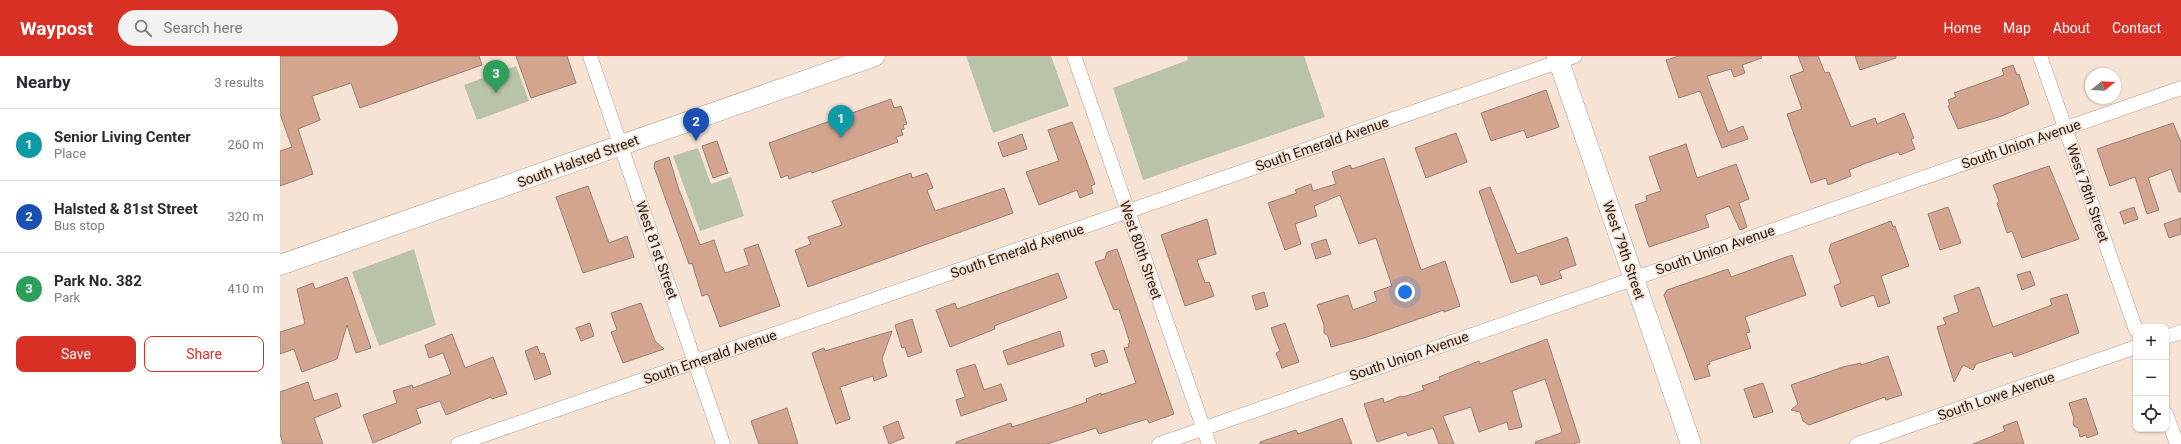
<!DOCTYPE html>
<meta charset="utf-8">
<style>
:root{--surface:#fff;--page:#f2f2f3;--text:#2b2b33;--muted:#7c7c81;--line:#e1e1e2;--accent:#d93025}
body{margin:0;font-family:Roboto,sans-serif;background:var(--page);color:var(--text)}
.controls{position:absolute;right:12px;bottom:12px;display:grid;overflow:hidden;border-radius:8px;box-shadow:0 1px 3px #0004}
.controls button{width:36px;height:36px;display:grid;place-items:center;padding:0;border:0;border-bottom:1px solid var(--line);background:var(--surface);color:var(--text);font:20px sans-serif}
.compass{position:absolute;left:1805px;top:12px;width:36px;height:36px;border-radius:50%;background:var(--surface);box-shadow:0 1px 3px #0004;rotate:72deg}
.you{position:absolute;left:1125px;top:236px;width:14px;height:14px;margin:-10px;border:3px solid #fff;border-radius:50%;background:#1a73e8;box-shadow:0 0 0 6px #1a73e833}
.badge{display:grid;place-items:center;width:26px;height:26px;border-radius:50%;background:var(--accent);color:#fff;font-size:13px;font-weight:700}
.pin{position:absolute;translate:-50% -33px;filter:drop-shadow(0 1px 2px #0008)}
.pin::after{content:'';position:absolute;top:21px;width:14px;height:12px;background:inherit;clip-path:polygon(0 0,100% 0,50% 100%)}
.list{margin:0;padding:0;list-style:none}
h2{display:flex;justify-content:space-between;align-items:center;height:52px;margin:0;padding:0 16px;font-size:17px}
h2 small{font-size:13px;font-weight:400;color:var(--muted)}
.list li{display:grid;grid-template-columns:26px 1fr auto;gap:12px;align-items:center;box-sizing:border-box;height:72px;padding:0 16px;border-top:1px solid var(--line)}
.list b{display:block;font-size:15px;white-space:nowrap}
.list p{margin:0;font-size:13px;white-space:nowrap;color:var(--muted)}
.list em{font-size:13px;font-style:normal;color:var(--muted)}
.actions{display:flex;gap:8px;padding:12px 16px}
.actions a{flex:1;padding:9px 0;border:1px solid var(--accent);border-radius:8px;text-align:center;font-size:14px;color:var(--accent)}
.actions .main{background:var(--accent);color:#fff}
.icon{flex:none;width:22px;height:22px;fill:none;stroke:currentColor;stroke-width:2;stroke-linecap:round;stroke-linejoin:round}
.map{position:relative;flex:none;width:1901px;height:388px;overflow:hidden}
header{display:flex;align-items:center;gap:24px;box-sizing:border-box;height:56px;padding:0 20px;background:var(--accent);color:#fff}
header strong{font-size:19px}
nav{display:flex;gap:22px;margin-inline-start:auto;font-size:14px}
.search{width:280px;height:36px;background:var(--page);display:flex;align-items:center;gap:10px;box-sizing:border-box;padding:0 14px;border-radius:22px;color:var(--muted);font-size:15px}
main{display:flex}
aside{flex:1;background:var(--surface)}
.map>svg:first-child{display:block}
.green{fill:#b9c3a7}
.building{fill:#d3a58f;stroke:#968177}
.lines{fill:none;stroke-linecap:round;stroke-linejoin:round}
.minor-casing{stroke:#ae9c8e;stroke-width:15}
.secondary-casing{stroke:#ae9c8e;stroke-width:21}
.minor{stroke:#fff;stroke-width:14}
.secondary{stroke:#fff;stroke-width:20}
.labels{text-anchor:middle;stroke-width:3.5;stroke-linejoin:round;paint-order:stroke}
.street-label{font-size:14px;fill:#211a15;stroke:#f7e3d4}
</style>
<header>
<strong>Waypost</strong>
<div class="search"><svg class="icon" aria-label="search" viewBox="0 0 24 24"><circle cx="10" cy="10" r="6"/><path d="M15 15l6 6"/></svg>Search here</div>
<nav><a>Home</a><a>Map</a><a>About</a><a>Contact</a></nav>
</header>
<main>
<aside>
<h2>Nearby<small>3 results</small></h2>
<ul class="list">
<li><span class="badge" style="background:#0f9aa8">1</span><div><b>Senior Living Center</b><p>Place</p></div><em>260 m</em></li>
<li><span class="badge" style="background:#1a4fb4">2</span><div><b>Halsted &amp; 81st Street</b><p>Bus stop</p></div><em>320 m</em></li>
<li><span class="badge" style="background:#2e9e5b">3</span><div><b>Park No. 382</b><p>Park</p></div><em>410 m</em></li>
</ul>
<div class="actions"><a class="main">Save</a><a>Share</a></div>
</aside>
<div class="map">
<svg width="1901" height="388" viewBox="0 0 1901 388">
<rect width="100%" height="100%" fill="#f7e3d4"/>
<path class="green" d="M686,0h85l18,50 -76,27z
M907,0h117l21,61 -182,63 -30,-92 75,-28z
M236,10l13,35 -52,19 -13,-35z
M418,92l13,36 20,-7 13,39 -44,15 -27,-75z
M134,193l22,76 -57,21 -27,-74z"/>
<path class="building" d="M0,0h199l3,9 -122,43 -9,-25 -39,13 8,24 -22,9 15,45 -33,12v-35l12,-4 -12,-33z
M236,0h51l9,27 -45,15z
M1399,0h82l1,2 -20,7 3,8 -11,4 -3,-8 -24,7 21,56 15,-6 5,13 -26,9 -22,-57 -21,7 -13,-38z
M1518,0h20l7,17 4,-1 22,55 24,-9 2,6 27,-11 10,25 -3,1 4,10 -15,6 -2,-3 -34,12 -15,6 2,6 -23,9 -2,-7 -15,5 -24,-69 15,-5 -12,-33 14,-5z
M1575,0h41v2l-36,12z
M1733,9l4,10 2,-1 10,30 -27,12 -44,13 -10,-23 2,-1 -2,-5 8,-3 -2,-4 50,-18 -2,-6z
M1266,34l13,37 -32,11 -3,-8 -33,11 -10,-28z
M611,43l3,9 7,-2 6,18 -4,1 1,4 -3,1 2,5 -7,2 2,5 -86,31 -1,-2 -22,8 -1,-4 -7,3 -12,-35z
M792,66l23,62 -4,2 2,7 -13,5 -3,-8 -38,15 -13,-33 33,-11 -11,-31z
M1893,67l8,19v50h-2l-8,-23 -23,9 11,32 -12,4 -12,-37 -25,9 -13,-37z
M1176,77l11,29 -41,16 -11,-30z
M742,78l5,15 -24,8 -5,-14z
M437,85l11,32 -15,5 -11,-32z
M1406,88l11,34 39,-14 13,35 -10,4 8,24 -7,3 -11,-24 -24,9 4,12 -60,20 -14,-42 12,-4 -1,-5 15,-5 -12,-34z
M389,101l9,30 22,58 14,-5 11,33 24,-8 -5,-16 14,-5 22,62 -60,21 -12,-33 -6,2 -10,-33 -3,1 -35,-97 1,-5z
M1104,102l37,112 24,-9 15,45 -16,6v-2l-77,27 -36,10 -3,-11 -4,-3v-8l-7,-20 31,-10 5,15 24,-9 -3,-9 18,-6 -16,-48 -17,6 -19,-49 -26,11 3,10 -22,8 6,20 -16,6 -17,-47 29,-10 -2,-3 16,-6 2,7 23,-7 -4,-12 18,-7 2,4z
M1769,110l30,73 -57,19 -10,-27 -5,2 -10,-30 2,-2 -6,-16z
M631,117l1,5 15,-5 6,15 -6,2 8,21 69,-23 9,25 -205,74 -13,-37 16,-6 -3,-7 34,-12 -10,-24z
M308,130l21,57 18,-7 7,21 -51,16 -27,-76z
M1210,131l27,67 50,-17 9,28 -17,6 3,7 -21,7 -4,-10 -26,8 -32,-92z
M1668,151l13,36 -21,7 -12,-36z
M1854,151l4,12 -14,5 -4,-12z
M1901,162v16l-12,4 -5,-14z
M927,163l9,35 -19,6 8,23 4,-1 5,14 -29,10 -24,-71z
M1611,165l2,6 2,-1 14,40 -28,10 9,27 -12,4 -4,-12 -33,12 -7,-21 7,-3 -12,-33 2,-6z
M1046,183l5,15 -15,5 -5,-15z
M837,193l57,165 -25,9 -2,-4 -48,15 -3,-6 -49,16h-91v-2l55,-19 1,4 37,-12 38,-13 -1,-3 15,-6v2l35,-12 -12,-35 5,-1 -1,-3 2,-1 -11,-34 -5,1 -19,-48 10,-3 2,-7z
M1512,199l14,40 -61,22 5,15 -4,1 5,15 -42,14 1,2 -3,1 3,11 -15,4 -31,-85 3,-5 61,-21 3,8z
M1750,215l5,14 -13,5 -5,-15z
M778,217l9,25 -73,28 1,3 -45,18 -14,-37 19,-7 2,6z
M67,221l24,71 -15,5 -9,-28 -10,34 -35,13 -8,-23 -14,5v-22l25,-8 -8,-35 16,-6 2,6z
M1699,231l14,40 59,-22 -2,-6 17,-5 12,39 -65,24 -2,-5 -36,12 -3,6 -10,-5 -9,17 -17,-55 9,-3 -3,-6 16,-6 -5,-16z
M984,236l4,14 -12,4 -4,-14z
M361,247l14,38 9,8 -41,14 -12,-31 6,-2 -6,-17z
M632,263l10,33 -14,5 -3,-10 -3,1 -7,-23z
M310,267l4,13 -13,5 -5,-13z
M1005,267l14,39 -17,6 -6,-15 4,-2 -9,-23z
M612,275l-10,28 5,17 -13,5 -1,-5 -33,11 10,32 -14,5 -24,-71 12,-5 1,3z
M780,275l4,15 -56,19 -5,-14z
M172,278l13,34 28,-11 14,37 -15,5 -1,-2 -45,18 -6,-14 -24,8 5,14 -48,20 -10,-28 34,-12 -4,-12 19,-6 1,3 38,-14 -8,-21 -14,5 -4,-13z
M1267,283l33,103 -7,2h-37l-1,-2 26,-9 1,-2 -17,-52 -33,12 10,36 -13,3 -2,-8 -28,10 -8,-25 -28,9 11,28h-15l-6,-16 -25,8 -2,-4 -29,10 -13,-38 19,-6 1,5 17,-7 2,1 21,-7 -2,-4 18,-6 -1,-3 40,-16 1,3z
M257,290l3,8 4,-1 7,21 -16,6 -10,-29z
M824,294l4,12 -13,5 -4,-13z
M1608,300l14,39 -16,5 -1,-3 -76,28 -6,-4 -3,-9 -9,-2 7,-6 -7,-19 52,-18 18,-4v2z
M695,308l9,26 17,-6 6,16 -46,16 -5,-16 9,-3 -9,-27z
M28,326l6,19 23,-8 4,14 -27,11 9,26h-40l-3,-10v-42z
M1483,327l10,29 -19,6 -10,-29z
M1806,342l12,36 -11,4 -1,-3 -6,2 -2,-9 -4,-2 -1,-4 1,-3 -5,-16z
M507,352l11,36h-39l-8,-23z
M1062,362l10,26h-92v-2l36,-12 2,4z
M618,365l6,17 -15,6 -6,-17z
M1737,365l7,23h-51l32,-13 -2,-5z"/>
<g class="lines">
<g class="minor-casing">
<path id="minor" d="M310,0l133,388
M794,0l135,388
M1760,0l96,274
M1886,281l15,-5
M1886,358l11,30
M178,388l1117,-388
M879,388l1022,-356
M1577,388l279,-97"/>
</g>
<g class="secondary-casing">
<path id="secondary" d="M1277,0l134,388
M0,209l595,-209"/>
</g>
<use href="#minor" class="minor"/>
<use href="#secondary" class="secondary"/>
</g>
<g class="labels">
<g class="street-label">
<text transform="translate(1042 88) rotate(-19)" y="5">South Emerald Avenue</text>
<text transform="translate(1741 88) rotate(-19)" y="5">South Union Avenue</text>
<text transform="translate(298 105) rotate(-20)" y="5">South Halsted Street</text>
<text transform="translate(1808 137) rotate(71)" y="5">West 78th Street</text>
<text transform="translate(377 194) rotate(71)" y="5">West 81st Street</text>
<text transform="translate(861 194) rotate(71)" y="5">West 80th Street</text>
<text transform="translate(1344 194) rotate(71)" y="5">West 79th Street</text>
<text transform="translate(1435 194) rotate(-19)" y="5">South Union Avenue</text>
<text transform="translate(737 195) rotate(-19)" y="5">South Emerald Avenue</text>
<text transform="translate(1129 300) rotate(-19)" y="5">South Union Avenue</text>
<text transform="translate(430 301) rotate(-19)" y="5">South Emerald Avenue</text>
<text transform="translate(1716 340) rotate(-19)" y="5">South Lowe Avenue</text>
</g>
</g>
</svg>
<div class="controls">
<button>+</button>
<button>−</button>
<button><svg class="icon" aria-label="locate" viewBox="0 0 24 24"><circle cx="12" cy="12" r="6"/><path d="M12 2v4M12 18v4M2 12h4M18 12h4"/></svg></button>
</div>
<svg class="compass" viewBox="-18 -18 36 36"><path d="M0-13l5 13h-10z" fill="#e53935"/><path d="M0 13l5-13h-10z" fill="#7c7c81"/></svg>
<div class="you"></div>
<div class="pin badge" style="left:561px;top:82px;background:#0f9aa8">1</div>
<div class="pin badge" style="left:416px;top:85px;background:#1a4fb4">2</div>
<div class="pin badge" style="left:216px;top:37px;background:#2e9e5b">3</div>
</div>
</main>
